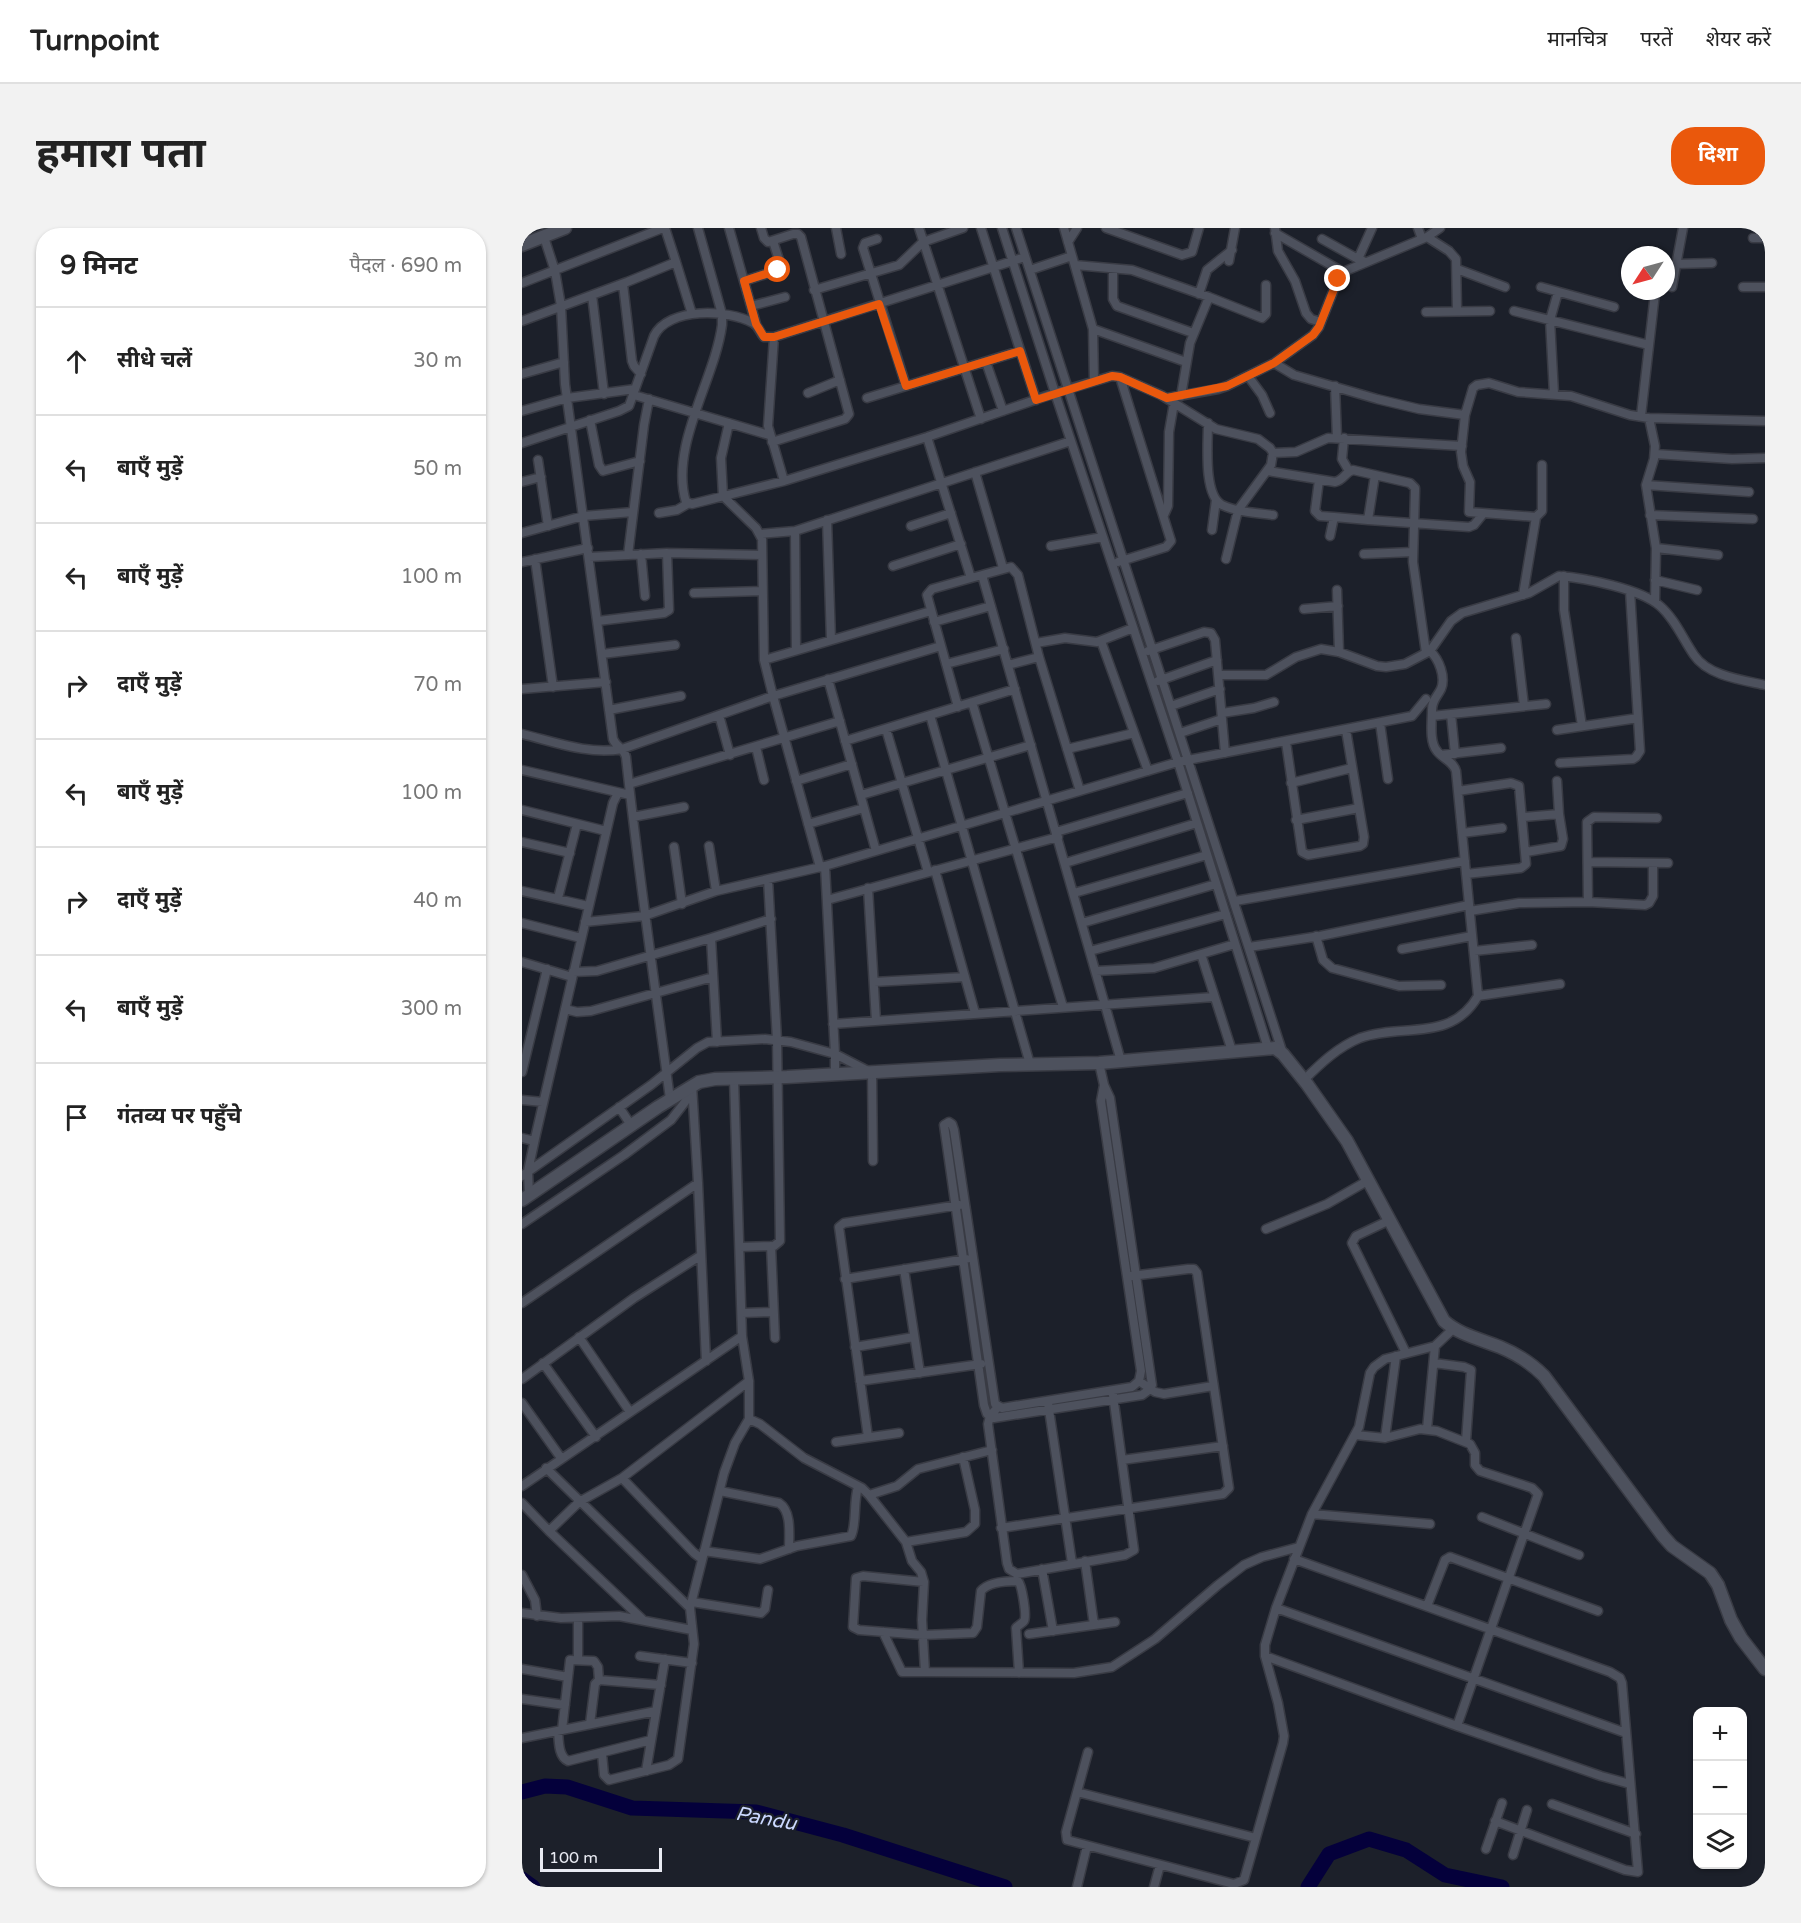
<!DOCTYPE html>
<html lang="hi">
<meta charset="utf-8">
<style>
:root{--surface:#fff;--page:#f2f2f2;--text:#222;--muted:#767676;--line:#e0e0e0;--accent:#ea580c}
body{margin:0;font-family:"Varela Round","Noto Sans Devanagari",sans-serif;background:var(--page);color:var(--text)}
.controls{position:absolute;right:18px;bottom:18px;display:grid;overflow:hidden;border-radius:12px;box-shadow:0 2px 4px #0004}
.controls button{width:54px;height:54px;display:grid;place-items:center;padding:0;border:0;border-bottom:2px solid var(--line);background:var(--surface);color:var(--text);font:30px sans-serif}
.compass{position:absolute;left:1099px;top:18px;width:54px;height:54px;border-radius:50%;background:var(--surface);box-shadow:0 2px 4px #0004;rotate:234deg}
.scale{position:absolute;left:18px;bottom:15px;width:122px;box-sizing:border-box;padding-left:6px;border:3px solid #e9ebf3;border-top:0;font-size:16px;line-height:21px;white-space:nowrap;color:#e9ebf3;-webkit-text-stroke:4px #1c202a;paint-order:stroke}
.stop{position:absolute;width:18px;height:18px;margin:-14px;border:4px solid #ea580c;border-radius:50%;background:#fff}
.stop.end{background:#ea580c;border-color:#fff;box-shadow:0 2px 6px #0008}
.list{margin:0;padding:0;list-style:none}
h2{display:flex;justify-content:space-between;align-items:center;height:78px;margin:0;padding:0 24px;font-size:26px}
h2 small{font-size:20px;font-weight:400;color:var(--muted)}
.list li{display:grid;grid-template-columns:39px 1fr auto;gap:18px;align-items:center;box-sizing:border-box;height:108px;padding:0 24px;border-top:2px solid var(--line)}
.list b{display:block;font-size:22px;white-space:nowrap}
.list em{font-size:20px;font-style:normal;color:var(--muted)}
.icon{flex:none;width:33px;height:33px;fill:none;stroke:currentColor;stroke-width:2;stroke-linecap:round;stroke-linejoin:round}
.map{position:relative;flex:none;width:1243px;height:1659px;overflow:hidden;border-radius:24px}
header{display:flex;align-items:center;gap:36px;box-sizing:border-box;height:84px;padding:0 30px;background:var(--surface);border-bottom:2px solid var(--line)}
header strong{font-size:28px}
nav{display:flex;gap:33px;margin-inline-start:auto;font-size:21px}
.intro{display:flex;align-items:center;justify-content:space-between;box-sizing:border-box;height:144px;padding:0 36px}
h1{margin:0;font-size:42px}
.button{padding:15px 27px;border-radius:24px;background:var(--accent);color:#fff;font-size:21px;font-weight:700}
main{display:flex;gap:36px;padding:0 36px}
aside{flex:1;background:var(--surface);border-radius:24px;box-shadow:0 2px 4px #0004}
.map>svg:first-child{display:block}
.lines{fill:none;stroke-linecap:round;stroke-linejoin:round}
.river{stroke:#04003b;stroke-width:15}
.street-casing{stroke:#393b44;stroke-width:11}
.secondary-casing{stroke:#393b44;stroke-width:15}
.street{stroke:#4d515d;stroke-width:8}
.secondary{stroke:#4d515d;stroke-width:12}
.route{stroke:#ea580c;stroke-width:8}
.labels{text-anchor:middle;stroke-width:4.5;stroke-linejoin:round;paint-order:stroke}
.water-label{font-size:20px;font-style:italic;fill:#cbd8ff;stroke:#1c202a}
</style>
<header>
<strong>Turnpoint</strong>
<nav><a>मानचित्र</a><a>परतें</a><a>शेयर करें</a></nav>
</header>
<div class="intro"><h1>हमारा पता</h1><a class="button">दिशा</a></div>
<main>
<aside>
<h2>9 मिनट<small>पैदल · 690 m</small></h2>
<ul class="list">
<li><svg class="icon" aria-label="ahead" viewBox="0 0 24 24"><path d="M12 20V5M6 11l6-6 6 6"/></svg><div><b>सीधे चलें</b></div><em>30 m</em></li>
<li><svg class="icon" aria-label="left" viewBox="0 0 24 24"><path d="M17 20v-9H6M10 6l-5 5 5 5"/></svg><div><b>बाएँ मुड़ें</b></div><em>50 m</em></li>
<li><svg class="icon" aria-label="left" viewBox="0 0 24 24"><path d="M17 20v-9H6M10 6l-5 5 5 5"/></svg><div><b>बाएँ मुड़ें</b></div><em>100 m</em></li>
<li><svg class="icon" aria-label="right" viewBox="0 0 24 24"><path d="M7 20v-9h11M14 6l5 5-5 5"/></svg><div><b>दाएँ मुड़ें</b></div><em>70 m</em></li>
<li><svg class="icon" aria-label="left" viewBox="0 0 24 24"><path d="M17 20v-9H6M10 6l-5 5 5 5"/></svg><div><b>बाएँ मुड़ें</b></div><em>100 m</em></li>
<li><svg class="icon" aria-label="right" viewBox="0 0 24 24"><path d="M7 20v-9h11M14 6l5 5-5 5"/></svg><div><b>दाएँ मुड़ें</b></div><em>40 m</em></li>
<li><svg class="icon" aria-label="left" viewBox="0 0 24 24"><path d="M17 20v-9H6M10 6l-5 5 5 5"/></svg><div><b>बाएँ मुड़ें</b></div><em>300 m</em></li>
<li><svg class="icon" aria-label="arrive" viewBox="0 0 24 24"><path d="M6 21V4h12l-3 4 3 4H6"/></svg><div><b>गंतव्य पर पहुँचे</b></div></li>
</ul>
</aside>
<div class="map">
<svg width="1243" height="1659" viewBox="0 0 1243 1659">
<rect width="100%" height="100%" fill="#1c202a"/>
<g class="lines">
<path class="river" d="M0,1564l23,-6 22,1 65,21 124,4 87,23 162,52
M0,1651l11,8
M786,1659l21,-33 40,-15 37,11 39,25 57,12"/>
<g class="street-casing">
<path id="street" d="M176,0l24,86v11c-7,54 -53,122 -36,177l6,2 92,-23 143,-44 128,-44 57,-17 8,1 41,18 55,34 42,10 12,9 3,5 -2,12 -33,45 -12,49
M207,0l27,96
M239,0l3,10 4,4 25,-8h5l3,3 48,177 -4,5 -73,23
M314,0l5,26
M397,0l62,191
M459,0l55,172
M480,0l53,165 123,369 90,286
M494,0l267,826
M542,0l29,101 1,51
M584,0l76,27 10,-3 7,-24
M753,0l3,23 17,30 11,32 5,6 10,3
M896,0l4,11
M753,5l68,39
M22,9l11,34 6,35 4,78 48,355c3,8 11,9 13,18 12,114 29,228 44,342
M905,9l22,14 7,8 1,52
M1231,10h12
M355,11l-12,4 -2,5 43,138
M800,11l36,20
M546,14l9,-14
M707,33l6,-33
M841,33l-5,-2 14,-31
M154,34l16,52
M1154,36l36,-1
M553,37l57,5 77,27
M591,41v30l4,7 76,27
M935,41l48,18
M508,42l42,-14
M222,53l34,-11 2,-7 -7,-22
M0,55l141,-55
M101,56l9,77 2,5 7,8
M1019,59l73,20
M1150,59l11,-59
M1221,59h22
M292,62l85,-25 24,-23 40,-14
M677,66l8,-24 25,-20
M70,67l12,99
M229,78l34,-9
M992,83l135,34
M904,84l64,-1
M0,93l105,-39 49,-20 -11,-34
M571,101l93,33
M252,109l-6,89 16,55
M464,134l17,49
M752,135l20,12 83,24 42,10 46,6 8,-27 4,-3 12,-2 29,9 53,4 59,19 19,3 116,3
M0,146l42,-12
M726,148l14,19 8,18
M813,158l2,52
M286,165l32,-13
M1032,166l-4,-74 8,-28
M112,167l135,40
M659,168l9,-53 19,-46 53,21 4,-4v-29
M345,170l153,-47
M645,170l51,-9 9,-3 47,-23 39,-28 6,-8 19,-48 5,-7 84,-35 13,-9
M0,183l45,-13 68,-9
M943,187l-4,37 2,14 7,16 -1,30 67,5 6,-6v-46
M1119,188l14,-123
M1127,190l6,28 -1,13 -8,26 10,63 -1,54
M68,192l9,45 4,6 37,-10
M207,195l-8,35 2,38 33,32 6,11 2,121 9,36 47,171
M686,195c0,20 -5,72 14,82 15,7 34,8 51,10
M405,209l44,141 11,-3 139,486
M822,210l-2,21 7,12
M0,215l97,-32 10,-5 25,-70c14,-29 74,-27 99,-13 6,3 6,9 11,14h10l251,-80
M751,225l23,-1 32,-14 134,8
M1133,226l77,5 33,-1
M16,232l10,66
M746,243l67,11c9,-2 10,-10 18,-12l57,13 5,5v4l-2,70 13,91
M453,244l28,96
M797,252l-4,31 5,5 14,1 -4,19
M0,254l19,-5
M1124,257l103,7
M137,285l18,-3 12,-7
M642,287l4,-9 1,-74 5,-29
M1128,287l103,4
M812,289l34,3 7,-45
M305,292l4,120
M846,292l101,7 5,-2 9,-11
M389,298l40,-13
M690,302l4,-30
M273,303l1,119
M0,305l61,-17 50,-4
M238,306l35,-3 276,-90
M529,318l52,-9
M1134,320l62,7
M145,325l95,2
M119,326l4,42
M842,326l49,-2
M106,327l16,-130 5,-26
M67,329l78,-4 2,57 -5,3 -66,8
M13,331l18,128
M0,334l66,-14
M596,334l48,-15 5,-6 -51,-164
M371,338l68,-22
M460,347l29,-8 7,8 21,82 41,134
M1042,348v34l18,116
M1133,352l42,10
M815,362l2,62
M172,365l68,-2
M1001,367l13,-78
M782,381l34,-3
M412,394l57,-16
M994,410l8,68
M579,413l47,130
M514,415l29,-5 32,4 36,-14
M626,423l56,-19 7,1 4,7 10,113
M80,426l73,-9
M242,432l167,-49
M424,436l58,-15
M486,437l31,-8
M697,447h47l30,-18 25,-8 18,3 38,14 9,1 19,-3 25,-13 21,-30 11,-8 67,-20 30,-17c26,2 82,13 101,30 15,13 23,33 34,49 14,21 48,25 71,30
M306,451l48,172
M636,453l59,-21
M0,461l84,-7
M450,474l91,305
M649,478l49,-17
M436,479l-31,-112 5,-6 39,-11
M87,482l72,-14
M700,485l32,-5 20,-6
M929,486l4,40
M197,487l11,40
M408,487l100,349
M910,488l114,-12
M858,495l8,56
M364,501l42,143
M1035,502l81,-12
M658,505l42,-14
M0,506c33,8 66,21 100,15l151,-53 168,-50
M323,513l170,-52
M764,514l16,110 6,3 52,-9 3,-2 1,-7 -18,-107
M234,519l8,33
M545,521l67,-16
M919,527l60,-7
M1038,535l73,-4 3,-2 4,-6 -10,-160
M0,542l108,25
M274,553l56,-17
M769,555l61,-15
M107,556l211,-63
M936,563l53,-8 8,3 7,78 -5,4 -55,6
M339,567l170,-50
M0,582l84,21
M111,589l51,-10
M1001,589l36,-3 -2,-33
M774,592l63,-12
M286,596l56,-16
M534,604l132,-39
M940,605l40,-5
M0,614l48,11
M187,618l7,45
M152,619l8,57
M1004,624l35,-6 2,-7 -4,-25
M1066,634l80,1
M543,635l132,-40
M303,638l353,-104 234,-46 14,-17
M413,642l40,143
M346,660l8,133
M0,663l66,15
M552,665l133,-38
M36,670l19,-74
M305,672l231,-63
M713,673l230,-40
M1066,674l57,3 4,-2 4,-7v-33
M948,683l49,-8 69,-1 -1,-80 7,-5 63,1
M63,694l59,-6 72,-25 109,-25 10,188 37,19 1,88
M0,695l59,15
M560,695l134,-39
M794,708l7,24 9,8 67,18 42,-1
M727,719l71,-11 149,-31
M880,721l70,-13
M568,723l136,-37
M952,723l58,-6
M679,726l31,97
M0,734l50,15
M574,743l58,-3 81,-24
M51,744l24,-1 114,-33
M352,754l91,-5
M956,768l82,-12
M43,781l12,3 14,-1 122,-34
M311,796l381,-27
M195,814l-6,-104 60,-19
M577,835l5,22 6,13 42,287 -2,4 -8,6 -148,23 -7,-4 -3,-9 -40,-280 5,-3 3,2 2,6 41,274 7,4 130,-21 7,-6 2,-10 -40,-270 3,-16
M0,844l25,-103
M782,852c17,-17 34,-33 56,-42 42,-15 91,5 118,-42l-22,-225c-3,-10 -13,-12 -19,-20 -8,-9 -5,-29 -5,-41 0,-10 5,-13 9,-21 5,-12 -2,-30 -11,-38
M170,857l6,98 8,178
M0,872l21,2
M97,879l12,18
M0,910l12,3
M0,948l129,-91 46,-37 11,-6 57,-3 26,3 44,12v21
M7,967l-1,-24 8,-37 77,-331 5,-10
M868,992l-34,16 -4,7 54,110
M0,996l102,-69 47,-35 14,-18 6,-16
M744,1001l61,-25 42,-24
M249,1018l4,92
M218,1019l34,-1 6,-5 -3,-201 -9,-161
M382,1041l16,104
M323,1051l121,-20
M0,1075l176,-120
M220,1085l31,-1
M57,1109l51,75
M333,1119l59,-10
M21,1135l53,74
M912,1135l30,4 7,3 -5,71
M0,1151l112,-81 66,-42
M338,1153l121,-17
M617,1153l16,11 9,2 49,-8
M0,1175l39,55
M526,1175l24,160
M476,1179l-8,9 -2,8 19,139 2,6 8,5 108,-19 9,-5 -21,-155
M227,1191l11,5 44,34 58,30 7,7 37,47 6,19 9,11 3,10 -2,38 3,52 149,1 38,-6 43,-28 63,-54 26,-20 18,-8 37,-10
M905,1201l8,-83
M834,1207l29,3 35,-9 17,2 33,13 5,9v12l5,6 52,17 6,6 -81,232
M346,1209l-29,-210 5,-4 115,-18
M863,1210l11,-82
M314,1214l63,-9
M600,1232l101,-14
M24,1240l144,140
M100,1250l72,75 8,6
M0,1258l220,-150
M198,1263l59,12c13,8 10,32 10,46
M347,1267l28,-9 21,-17 74,-19
M0,1275l27,28 93,88
M790,1286l118,10
M960,1289l97,38
M479,1300l222,-34 6,-6 -32,-215 -3,-4h-6l-57,7
M27,1303l30,-29 43,-24 127,-97
M384,1314l60,-10 9,-8v-14l-12,-53
M182,1323l56,8 37,-13 54,-10c6,-12 2,-33 7,-49
M772,1331l316,113 10,6 2,5 16,189 -13,-2 -130,-49
M563,1333l9,64
M520,1341l11,62
M0,1347l13,25 2,16
M402,1354l-61,-6 -7,2 -3,49 6,3 64,5 50,-2 4,-6 4,-36c7,-9 26,-10 37,-10 4,4 9,35 6,40 -2,3 -6,4 -8,7l3,45
M170,1374l69,11 4,-4 3,-19
M905,1378l18,-46 5,-3 148,54
M754,1380l350,125
M0,1385l39,5 58,-2 73,14
M361,1404l19,40h23
M507,1406l86,-12
M118,1428l52,7
M743,1428l192,70 144,50 29,8
M56,1431v-41
M0,1441l46,8
M0,1471l43,6
M68,1496l5,-40 4,-4 62,5
M40,1502l8,-70 24,1 4,6 1,13
M36,1503c1,10 0,25 10,30l83,-21
M0,1510l134,-27
M566,1524l-22,80 1,8 167,44 10,-4 39,-137 1,-7 -6,-33 -13,-47v-11l11,-37 36,-94 47,-87 11,-54 4,-6 11,-8 50,-13 18,-17
M80,1525l2,22 5,5 60,-15 9,-6 16,-115 -4,-36 34,-135 11,-30 14,-24v-38l-7,-45 -8,-257
M124,1543l19,-112
M555,1564l179,46
M1030,1576l84,30
M964,1621l16,-46
M991,1627l14,-45
M555,1659l10,-41
M632,1659l6,-22"/>
</g>
<g class="secondary-casing">
<path id="secondary" d="M0,17l43,-17
M0,972l136,-93 41,-25 16,-3 72,-2 213,-12 99,-2 176,-15 8,6 24,30 40,57 97,180c16,14 36,18 56,26 17,7 31,16 44,29l119,160 9,10 38,27 8,12 13,35 10,18 24,31"/>
</g>
<use href="#street" class="street"/>
<use href="#secondary" class="secondary"/>
</g>
<g class="lines">
<path class="route" d="M256,42l-34,11 12,43 8,13h10l105,-33 27,82 114,-35 16,49 76,-24 8,1 47,21 60,-12 47,-23 39,-28 6,-8 19,-48"/>
</g>
<g class="labels">
<g class="water-label">
<text transform="translate(244 1590) rotate(10)" y="7">Pandu</text>
</g>
</g>
</svg>
<div class="controls">
<button>+</button>
<button>−</button>
<button><svg class="icon" aria-label="layers" viewBox="0 0 24 24"><path d="M12 4l9 5-9 5-9-5zM3 14l9 5 9-5"/></svg></button>
</div>
<svg class="compass" viewBox="-18 -18 36 36"><path d="M0-13l5 13h-10z" fill="#e53935"/><path d="M0 13l5-13h-10z" fill="#767676"/></svg>
<div class="scale">100 m</div>
<div class="stop" style="left:256px;top:42px"></div>
<div class="stop end" style="left:816px;top:51px"></div>
</div>
</main>
